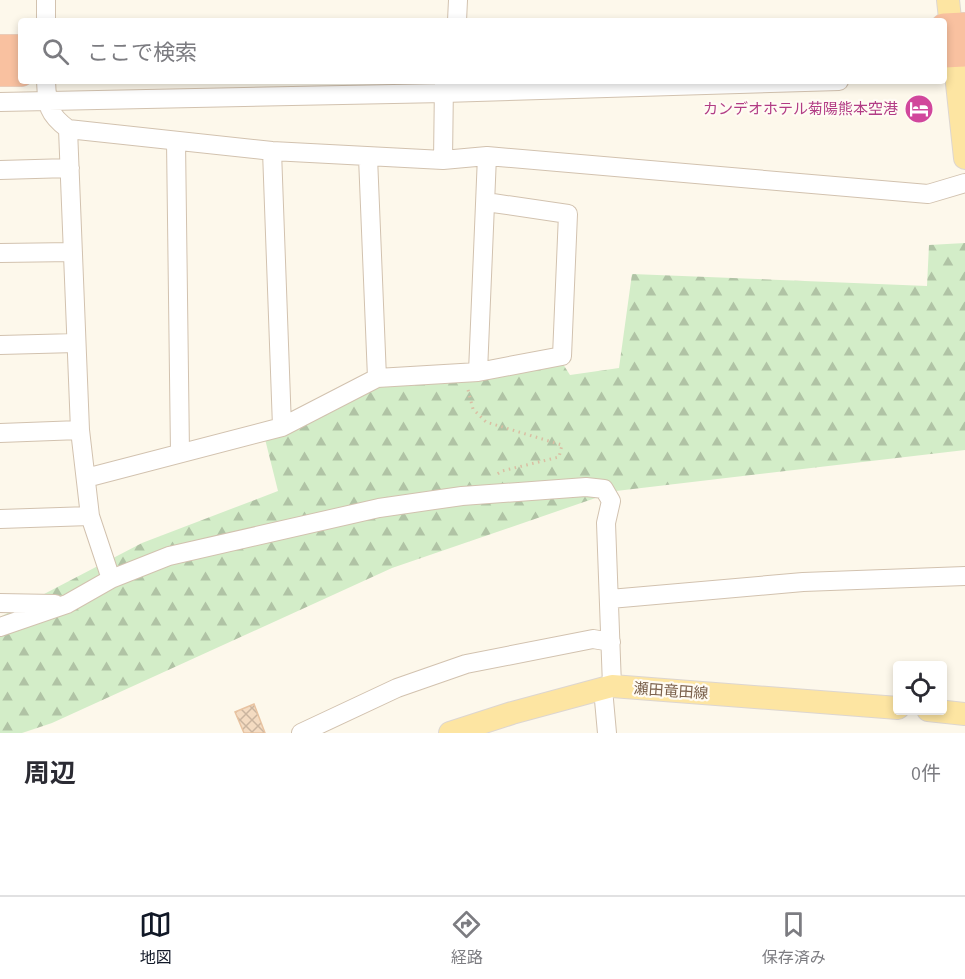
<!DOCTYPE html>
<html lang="ja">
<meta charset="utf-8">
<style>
:root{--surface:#fff;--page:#f7f7f7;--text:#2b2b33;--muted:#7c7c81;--line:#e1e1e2;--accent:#111827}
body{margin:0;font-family:"Source Sans 3","Noto Sans JP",sans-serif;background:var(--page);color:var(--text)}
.controls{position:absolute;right:18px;bottom:18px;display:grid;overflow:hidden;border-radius:6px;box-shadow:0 3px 9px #0003}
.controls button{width:54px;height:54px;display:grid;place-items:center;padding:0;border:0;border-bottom:2px solid var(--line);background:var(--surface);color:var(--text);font:30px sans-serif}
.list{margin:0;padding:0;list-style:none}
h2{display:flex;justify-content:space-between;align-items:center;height:78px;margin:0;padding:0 24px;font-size:26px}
h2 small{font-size:20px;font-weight:400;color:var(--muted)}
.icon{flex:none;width:33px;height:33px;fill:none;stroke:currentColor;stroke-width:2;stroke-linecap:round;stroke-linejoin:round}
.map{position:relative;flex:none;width:965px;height:733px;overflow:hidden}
.search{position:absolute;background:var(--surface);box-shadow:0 3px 9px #0003;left:18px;right:18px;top:18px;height:66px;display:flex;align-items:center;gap:15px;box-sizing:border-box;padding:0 21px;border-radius:6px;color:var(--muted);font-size:22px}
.sheet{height:162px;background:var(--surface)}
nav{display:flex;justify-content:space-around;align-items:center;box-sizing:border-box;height:84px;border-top:2px solid var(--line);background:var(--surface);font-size:16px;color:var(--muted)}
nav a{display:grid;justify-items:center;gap:3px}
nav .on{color:var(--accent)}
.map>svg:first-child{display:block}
.forest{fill:url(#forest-firs)}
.building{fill:url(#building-cross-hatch);stroke:#e8c3a1;stroke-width:1.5}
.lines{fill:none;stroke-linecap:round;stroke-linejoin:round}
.minor-casing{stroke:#d2c2af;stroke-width:20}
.major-casing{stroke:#ddd6d0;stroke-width:24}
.highway-casing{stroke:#ddd6d0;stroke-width:28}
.path{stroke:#dabea3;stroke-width:3;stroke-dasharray:1.5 4.5;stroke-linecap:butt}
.minor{stroke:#fff;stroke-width:18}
.major{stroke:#fde5a2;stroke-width:22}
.highway{stroke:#f9c1a0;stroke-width:27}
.labels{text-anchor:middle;stroke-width:4.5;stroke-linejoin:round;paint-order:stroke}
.hotel-label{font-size:15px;fill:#b23c85;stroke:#fffbf3;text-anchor:end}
.street-label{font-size:15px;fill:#7b614c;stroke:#fffbf3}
</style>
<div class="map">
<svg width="965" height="733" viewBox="0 0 965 733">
<defs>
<pattern id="forest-firs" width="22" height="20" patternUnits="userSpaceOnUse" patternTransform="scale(1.5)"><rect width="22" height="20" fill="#d3edc8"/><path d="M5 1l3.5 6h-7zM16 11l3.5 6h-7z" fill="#b0c3a5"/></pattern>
<pattern id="building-cross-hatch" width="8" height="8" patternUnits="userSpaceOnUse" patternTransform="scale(1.5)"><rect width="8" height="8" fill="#f4dbc1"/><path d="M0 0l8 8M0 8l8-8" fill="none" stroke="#cbb59f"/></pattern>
</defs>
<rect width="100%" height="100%" fill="#fdf8eb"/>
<path class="forest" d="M965,243v207l-349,41 -224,77 -340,155 -30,10h-22v-116l142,-74 136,-52 -14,-56 114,-51 183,-23 9,14 49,-7 13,-94 295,12 2,-41z"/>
<path class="building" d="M254,704l11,29h-21l-9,-21z"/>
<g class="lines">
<g class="minor-casing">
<path id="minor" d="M46,21v-21
M457,21l1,-21
M46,81c1,25 2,33 22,48l12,301 10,86 21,63
M0,102l444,-9 395,-12
M68,129l204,22 171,9 44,-4 441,38 37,-11
M176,141l4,312
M272,151l10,276
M368,157l9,221
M443,160l1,-77
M0,170l70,-2
M0,253l73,-1
M0,345l76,-2
M478,372l84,-16 6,-142 -82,-12
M0,433l80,-3
M86,478l196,-51 95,-49 101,-6 9,-216
M0,519l90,-3
M610,599l193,-17 162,-6
M0,603l55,1
M0,627l67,-23 44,-25 58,-23 210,-48 83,-12 124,-9 18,2 7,12 -5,22 6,163
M603,689l4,44
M301,733l96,-45 69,-24 127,-25 18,3"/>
</g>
<g class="major-casing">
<path id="major" d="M948,0l17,158
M928,710l37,4
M450,733l62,-20 100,-27 286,22"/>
</g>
<g class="highway-casing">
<path id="highway" d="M944,27l21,-1
M0,48h21
M944,54l21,-1
M0,73h21"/>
</g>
<path class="path" d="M468,390l5,19 13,13 76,23 -3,12 -57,14 -8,5"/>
<use href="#minor" class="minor"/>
<use href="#major" class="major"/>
<use href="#highway" class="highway"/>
</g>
<defs>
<g id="hotel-disc" transform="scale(1.5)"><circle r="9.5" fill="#d1479c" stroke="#fffbf3"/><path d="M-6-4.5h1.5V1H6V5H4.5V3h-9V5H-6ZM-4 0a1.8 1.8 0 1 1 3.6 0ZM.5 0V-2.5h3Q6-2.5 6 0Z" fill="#fff"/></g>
</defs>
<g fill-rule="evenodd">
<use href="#hotel-disc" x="919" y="109"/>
</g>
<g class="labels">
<g class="hotel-label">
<text x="898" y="114">カンデオホテル菊陽熊本空港</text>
</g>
<g class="street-label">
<text transform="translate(671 691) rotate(4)" y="5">瀬田竜田線</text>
</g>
</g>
</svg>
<div class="controls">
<button><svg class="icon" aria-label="locate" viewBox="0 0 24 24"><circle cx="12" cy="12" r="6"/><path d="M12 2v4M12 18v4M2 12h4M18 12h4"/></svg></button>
</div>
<div class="search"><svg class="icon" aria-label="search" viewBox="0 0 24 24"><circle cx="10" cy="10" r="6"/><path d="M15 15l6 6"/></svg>ここで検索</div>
</div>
<section class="sheet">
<h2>周辺<small>0件</small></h2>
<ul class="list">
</ul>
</section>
<nav>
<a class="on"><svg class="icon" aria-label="map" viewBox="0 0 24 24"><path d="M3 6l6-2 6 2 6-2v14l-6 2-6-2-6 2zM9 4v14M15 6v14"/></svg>地図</a>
<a><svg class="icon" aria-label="directions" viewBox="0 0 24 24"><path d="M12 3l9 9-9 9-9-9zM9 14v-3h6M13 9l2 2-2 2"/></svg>経路</a>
<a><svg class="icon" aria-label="saved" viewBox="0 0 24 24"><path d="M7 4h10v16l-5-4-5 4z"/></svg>保存済み</a>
</nav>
